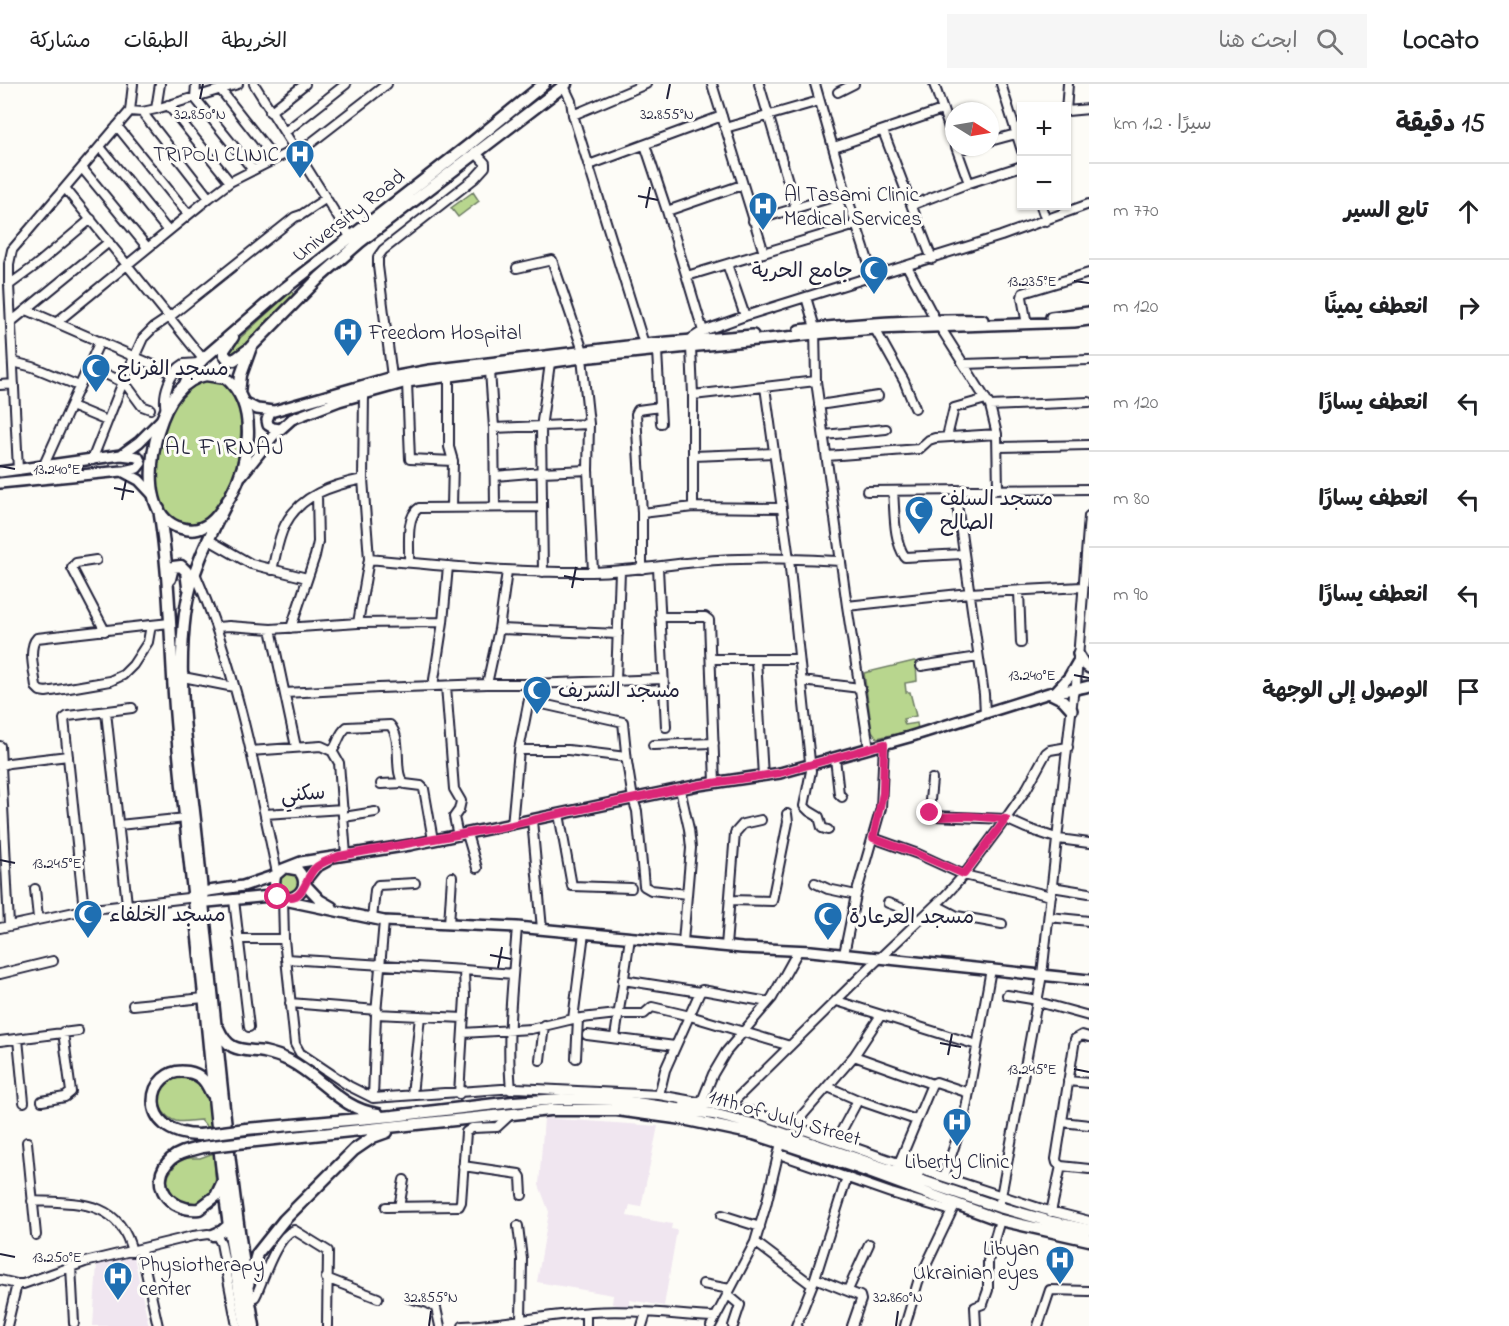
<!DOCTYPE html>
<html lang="ar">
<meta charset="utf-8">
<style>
:root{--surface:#fff;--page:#f6f6f6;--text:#202124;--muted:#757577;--line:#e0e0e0}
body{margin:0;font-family:"Indie Flower","Playpen Sans Arabic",sans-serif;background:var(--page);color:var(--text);direction:rtl}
.controls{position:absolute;right:18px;top:18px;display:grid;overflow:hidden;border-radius:0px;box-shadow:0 2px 4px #0004}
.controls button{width:54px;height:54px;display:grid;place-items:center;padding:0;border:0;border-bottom:2px solid var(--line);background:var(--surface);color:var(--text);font:30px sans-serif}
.compass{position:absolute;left:945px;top:18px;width:54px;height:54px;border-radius:50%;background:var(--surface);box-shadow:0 2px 4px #0004;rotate:101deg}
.stop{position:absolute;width:18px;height:18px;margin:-14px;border:4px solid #db2777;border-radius:50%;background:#fff}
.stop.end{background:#db2777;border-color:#fff;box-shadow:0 2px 6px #0008}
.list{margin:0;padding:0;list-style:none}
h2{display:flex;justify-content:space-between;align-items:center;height:78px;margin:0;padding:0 24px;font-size:26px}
h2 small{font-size:20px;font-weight:400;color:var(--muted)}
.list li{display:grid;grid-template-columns:39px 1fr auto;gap:18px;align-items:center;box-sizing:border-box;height:96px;padding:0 24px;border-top:2px solid var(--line)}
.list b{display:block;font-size:22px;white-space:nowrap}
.list em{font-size:20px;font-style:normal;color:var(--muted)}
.icon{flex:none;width:33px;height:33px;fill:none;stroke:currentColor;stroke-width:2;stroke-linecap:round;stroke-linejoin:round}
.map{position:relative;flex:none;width:1089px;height:1242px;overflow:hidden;direction:ltr}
header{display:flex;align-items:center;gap:36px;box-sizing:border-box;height:84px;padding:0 30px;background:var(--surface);border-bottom:2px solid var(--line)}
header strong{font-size:28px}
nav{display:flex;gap:33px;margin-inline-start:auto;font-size:21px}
.search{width:420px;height:54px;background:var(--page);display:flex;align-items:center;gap:15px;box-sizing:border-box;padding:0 21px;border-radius:0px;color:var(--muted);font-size:22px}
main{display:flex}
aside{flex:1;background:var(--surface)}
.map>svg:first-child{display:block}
.built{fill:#f0e6f0}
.green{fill:#b8d68e;stroke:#6d7c64;stroke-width:1.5}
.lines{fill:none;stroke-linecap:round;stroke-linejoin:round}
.minor-casing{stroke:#22223b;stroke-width:12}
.major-casing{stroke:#22223b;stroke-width:14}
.highway-casing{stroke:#22223b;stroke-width:15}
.minor{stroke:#fdfcf7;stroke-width:8}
.major{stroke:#fdfcf7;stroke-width:9}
.highway{stroke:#fdfcf7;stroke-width:10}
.highway-bridge-casing{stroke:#22223b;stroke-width:15;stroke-linecap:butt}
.highway-bridge{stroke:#fdfcf7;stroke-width:10}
.route{stroke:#db2777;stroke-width:8}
.ticks{fill:none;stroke:#22223b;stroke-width:2}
.labels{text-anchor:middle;stroke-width:6;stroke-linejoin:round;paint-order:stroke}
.poi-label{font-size:21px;fill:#22223b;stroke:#fdfcf7;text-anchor:start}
.street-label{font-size:21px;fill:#22223b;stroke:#fdfcf7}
.quarter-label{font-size:24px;letter-spacing:1.5px;fill:#22223b;stroke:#fdfcf7}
.ticks-label{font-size:15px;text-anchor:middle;fill:#22223b;stroke:#fdfcf7;stroke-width:6;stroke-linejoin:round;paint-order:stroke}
</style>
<header>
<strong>Locato</strong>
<div class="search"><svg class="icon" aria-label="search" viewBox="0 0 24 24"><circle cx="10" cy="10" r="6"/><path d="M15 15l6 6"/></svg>ابحث هنا</div>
<nav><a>الخريطة</a><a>الطبقات</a><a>مشاركة</a></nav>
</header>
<main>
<aside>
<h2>15 دقيقة<small>سيرًا · 1.2 km</small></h2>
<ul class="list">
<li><svg class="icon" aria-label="ahead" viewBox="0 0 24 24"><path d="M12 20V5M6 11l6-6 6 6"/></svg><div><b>تابع السير</b></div><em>770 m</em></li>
<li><svg class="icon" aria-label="right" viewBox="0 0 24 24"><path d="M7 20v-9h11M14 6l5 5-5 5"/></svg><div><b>انعطف يمينًا</b></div><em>120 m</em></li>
<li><svg class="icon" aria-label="left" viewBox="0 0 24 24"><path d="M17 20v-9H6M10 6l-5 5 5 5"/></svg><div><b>انعطف يسارًا</b></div><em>120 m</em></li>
<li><svg class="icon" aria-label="left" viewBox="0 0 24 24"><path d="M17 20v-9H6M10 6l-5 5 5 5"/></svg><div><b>انعطف يسارًا</b></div><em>80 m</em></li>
<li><svg class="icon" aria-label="left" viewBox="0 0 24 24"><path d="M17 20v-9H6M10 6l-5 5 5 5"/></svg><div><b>انعطف يسارًا</b></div><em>90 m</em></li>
<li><svg class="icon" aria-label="arrive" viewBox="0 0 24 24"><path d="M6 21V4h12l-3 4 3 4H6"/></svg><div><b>الوصول إلى الوجهة</b></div></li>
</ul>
</aside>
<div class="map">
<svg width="1089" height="1242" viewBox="0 0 1089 1242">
<rect width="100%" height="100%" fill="#fdfcf7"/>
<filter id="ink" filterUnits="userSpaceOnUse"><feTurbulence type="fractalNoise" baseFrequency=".0167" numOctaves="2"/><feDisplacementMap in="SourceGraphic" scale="12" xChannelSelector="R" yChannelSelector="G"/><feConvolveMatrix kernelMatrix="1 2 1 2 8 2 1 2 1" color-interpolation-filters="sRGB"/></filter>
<g filter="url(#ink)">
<path class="built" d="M544,1034l114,8 -17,81 -11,-2 -3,11 45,8 -1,5 6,1 -13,76 -34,-6 -2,7 -16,-3 1,-9 -76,-13 12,-70 -10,-27z
M134,1173l15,69h-56l4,-63z"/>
<path class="green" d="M473,108l6,9 -21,16 -7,-9z
M292,207l2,6 -58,60 -9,-1 4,-10z
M208,294c11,3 21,5 27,16 18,35 -7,154 -58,128 -12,-5 -17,-17 -19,-29 -6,-33 3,-73 25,-99 3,-4 7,-10 12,-12 4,-2 9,-3 13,-4z
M914,577l2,1 1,19 -12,2 1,9h4l6,24 -13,3 2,6 12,-2 1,6 -41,9 -5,-7 -8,-58z
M277 798a11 11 0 1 1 22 0a11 11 0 1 1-22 0Z
M195,992l14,21 3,30h-5l-6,-7c-8,0 -17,3 -25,1 -13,-4 -21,-19 -15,-31 2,-4 6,-9 9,-12z
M214,1069l2,36 -16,17 -16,-1 -12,-9 -5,-15 2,-7 9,-13 8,-3h14z"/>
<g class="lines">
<g class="minor-casing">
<path id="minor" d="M196,0l-1,14 58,72
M254,0l97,154
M712,0l52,169
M759,0l37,124
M815,0l31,109 27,83
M934,0l20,58
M1001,0l21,67
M564,2l7,15 2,14 71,229
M220,5l55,70
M838,8l16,-8
M168,21l62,77
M156,25l4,-25
M130,27l12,1 14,-3 82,-25
M1066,27l2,-27
M1067,27l22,-2
M142,28l67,86
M270,28l35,-28
M573,31l73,-31
M117,42l71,88
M725,44l94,-27
M883,47l49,128
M285,48l61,-48
M990,57l26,-7
M645,61l22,66 36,120
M100,63l68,84
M834,63l108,-37
M956,63l13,36
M957,66l12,-3
M298,69l89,-69
M589,81l133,-49
M82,84l65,79
M65,104l138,171
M912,121l57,-22 53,-17
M1041,122l5,15
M667,127l75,-26
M753,137l93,-28
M727,180l18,52
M907,182l28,53 55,87 7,28 1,55
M517,184l35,-8 31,91
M687,192l169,-51
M9,201l26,-19 56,-47
M806,213l9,31 1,53 31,225 22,142
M27,226l147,64
M1026,235l-4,-22 1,-4 66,-20
M11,238l98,-80
M57,238l152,-124 21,-16 65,-33
M875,245l29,52 11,27
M692,254l11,-7 42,-15 256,-80 88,-32
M691,263l2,48 123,-14
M657,267l4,72
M582,274l7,66 -1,46 5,102
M13,278l20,5 46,19
M964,280l125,-4
M88,282l37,17 17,23 8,3
M490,287l4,57 1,78
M449,291v72l4,14 -1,46
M392,293l-14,-111v-9l5,-7 92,-72 10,-11v-4l-10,-11
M407,298l3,77 43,2
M0,301l14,-1
M765,303l24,172 22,212 -7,35 5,5 10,6 3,11 6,2
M693,311v112l89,1
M819,321l59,-9
M71,322l36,15
M990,322l99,-4
M166,326c-4,-16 4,-38 18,-46l15,-1
M494,344l95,-4
M824,351l62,-6
M947,353l7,-29 32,-9
M999,363l90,-2
M693,372l81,-3
M827,372l92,-7 10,-9 6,-2 62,-4
M92,376l31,-78 20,-44 10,-10 15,-10 127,-101 6,-2 24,-16
M43,383l57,-126
M18,386l-9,-185v-21l3,-14 118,-139 3,-27
M495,392l47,-4 46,-2
M955,406l29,204 1,19
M867,407l222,-2
M893,407c2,20 0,49 12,66l58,-3
M642,429l51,-6
M209,456l42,24 56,14
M369,475c74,7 148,14 223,13 42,-1 84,-9 126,-12 41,-3 82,-1 123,1
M96,476l-20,3 -4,5 33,63
M409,478c1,-15 -4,-45 10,-54l122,-1
M658,484l8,159
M642,485v-56l-6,-99 2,-4 22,-3
M272,486c4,-15 6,-32 13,-45 15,-30 48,-40 78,-46
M543,488l-2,-144 9,-65
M195,489c41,95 61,199 82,300
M1019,507l2,52
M847,522l122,-13 113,-6
M660,533h45l4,3 6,163
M358,539l11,-64 -6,-80 1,-86
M151,541l-3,17 -15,23 -10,10 -13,6 -64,11 -6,-1 -4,-4c-1,-13 -9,-39 1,-49z
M151,541l19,-2
M217,543l12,-1 42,3 87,-6 85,-1
M291,544l24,-72 3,-14 -1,-48
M271,545l25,118
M499,545l119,5
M711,575h87
M756,575l7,117
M921,582l57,-9
M183,593l51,10
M616,596l4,-109
M802,597l58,7
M487,600l12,-55 8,-58
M433,602l10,-64 5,-56
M446,602l8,103 7,12 -2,9 -5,7 4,19
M285,609l94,-5 108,-4h45l131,-5
M529,617l94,21 4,40 6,37 4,12 7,75 7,4 36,4
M106,628l21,192
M653,661l61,-2
M0,662l9,179
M519,666h49l58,7
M250,667l71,-5 11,5 7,12 7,92
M332,667c7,-8 6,-17 15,-24l43,-2c14,15 2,49 15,59l16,2 3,3 9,51
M835,674l4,36 3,3
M0,682l9,-3 59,-7
M932,695l-3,32 4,5 73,3 20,9 33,11 30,4
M381,700l22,-1
M680,705l9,40 2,19 -8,94
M265,730l78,-5
M559,730l13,72 59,2
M344,733l31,-5
M532,736l10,109
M119,741l67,-7
M512,741l7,-75 13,-66
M467,750l10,34
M873,754l45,16 46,21 87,21
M815,799l13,6 28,6
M1052,803l37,6
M35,805l3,29
M283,812l1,43 11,105 5,9 49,33 24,12 143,-10 143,7 94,17 148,52
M234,816l15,127
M730,816l42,1 16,-79 -1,-8
M888,819l16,6 14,12
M936,821l21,11 45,8
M84,826l-20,-191 4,-3 64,-8
M1049,833l40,4
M372,835l3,-29 3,-5 37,-2
M449,840l3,-47
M0,844l84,-18 104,-12 5,-5
M238,855h46
M726,862l9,-113 8,-9 18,-4
M844,870l12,-59 25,-87 3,-64
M286,875l178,11
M0,890l53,-13
M623,896l77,12
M1007,911l31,5
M837,917l140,44
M1038,918l51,14
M290,919l87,7
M133,921l71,-7
M376,930l88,4
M573,935l11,-86
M463,949l68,-4 42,-10 44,-5h27l8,-7 38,9 100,30
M587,951l88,11
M615,953l15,-99
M1089,953l-7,-2 -7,4 -19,120 1,4 4,3 28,3
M18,955l6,63
M0,957l78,-10
M854,972l78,28
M576,974l2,-39
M540,976l4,-35
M1068,997l21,2
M828,1003l30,13 58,20
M511,1006c-5,-54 2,-109 6,-163
M459,1010l6,-97 -1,-27 49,4
M412,1011l8,-79
M659,1011l6,-25 35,-78 2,-2 66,12
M373,1014l3,-84 8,-93
M42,1017l23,-4 6,-5 -8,-60
M702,1017l11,-27 13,-22 46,-54 26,-47
M729,1022l137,-135 80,-76 18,-20 38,-51 25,-36 19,-35 4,-3 18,-3
M1062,1038l27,3
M793,1042l61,-70 27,-41
M836,1057l22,-41
M27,1058l9,93
M779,1070l112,39 61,18
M899,1079l33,-79 4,-2 33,11
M463,1082l56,8 2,3 1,18
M913,1083l31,10 21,-63 26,-145
M944,1093l98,32 47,12
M32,1117c44,2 88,-2 100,51
M386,1123l73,-1 2,-4 5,-70 6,-4 25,-1 14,-13
M399,1123l5,-27
M999,1123l43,-232 31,-280 3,-11 13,-168
M1051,1128l10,-46
M722,1131l38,12
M518,1142l4,33 -1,62
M755,1158l57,43
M141,1166l17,76
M71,1182l3,57
M326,1194l52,20
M815,1194l45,18 1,4 -9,26
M0,1196l17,4h6l62,-22 108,-26 15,-2 9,2 4,7 16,83
M703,1200l27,5
M848,1206l21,-46
M727,1210l13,11 -7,21
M409,1214l19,5 8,5 4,18
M249,1215l6,-2 2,-4c7,-16 20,-57 37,-63l34,21 -1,75
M7,1242l10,-42
M463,1242c43,-2 85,-11 128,-14 41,-3 83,3 124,5
M586,1242v-13
M642,1242l4,-13
M711,1242l44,-84 11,-37 15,-62
M796,1242l19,-48 32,-101
M905,1242l13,-44 36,-75
M976,1242l-1,-19 8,-3 5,-14v-29l12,-41
M1038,1242l12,-36 39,1"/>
</g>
<g class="major-casing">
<path id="major" d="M1051,233l38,-5
M799,246c62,-7 123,-11 184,-10
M243,318l14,7 17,2 118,-34 38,-7 214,-26 109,-9
M270,328l-3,8 1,5 5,3 7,1
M121,371l17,2 3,6 -4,5 -13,3
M0,388l121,-17 18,-13 21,-21
M242,391l31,-39 19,-17 47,-18 68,-19 175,-24 233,-24 60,-5 199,-7 15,-2
M0,399l122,-12 17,9 15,16
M1078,570l7,11 4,3
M1056,607l13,-14 8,-14
M1049,609l14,7 9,10
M276,791c-4,12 1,21 14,23 14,-4 18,-17 8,-28l-11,-2
M304,798l12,-15 13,-7
M304,799l16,17 12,7
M195,809l48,-7 33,-11 7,-6 18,-7 109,-17 289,-60 81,-12 129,-36 140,-44c14,-3 27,-3 40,-7
M286,813l3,4 95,20 133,6 225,21 69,3 278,29
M197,819l84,-8"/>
</g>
<g class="highway-casing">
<path id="highway" d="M233,253l-9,13v4l4,5 6,1 15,-11
M206,291l20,3c34,29 23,85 4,119 -7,11 -15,25 -27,30 -7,4 -15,3 -22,1 -38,-10 -31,-68 -23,-97 7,-23 21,-51 48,-56z
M185,300l5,-11 13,-14 81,-70 185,-144 75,-61
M239,309l2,-18 10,-28 69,-70 40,-35 206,-158
M226,420c-18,35 -36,71 -41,110 -10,78 6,158 13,235 5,57 11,114 17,171 10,103 21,205 39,306
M159,425c11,66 11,133 16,199 8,103 21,205 31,307 10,104 19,208 40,311
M170,495l3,-12 8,-1 5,5 2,16
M218,944c11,25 23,21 46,24 9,2 18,5 26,9 31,16 52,49 88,53
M685,1021l24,-2
M246,1045l147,-13 120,-14 49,-3 53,1 98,14 48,12 238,81 53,15 37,8
M200,1051c-66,0 -54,-70 -12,-63 13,2 18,10 23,21
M246,1058l304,-32h67l66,9 71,15 104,34 142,52 89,20
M203,1063c-11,3 -23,4 -32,12 -24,23 -2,53 28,50l17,-13 7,-15
M899,1079l19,10
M213,1151l9,-4 7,-6
M248,1201l9,-31 27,-34 70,-70 19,-13 14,-5"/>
</g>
<use href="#minor" class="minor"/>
<use href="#major" class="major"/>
<use href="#highway" class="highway"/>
<g class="highway-bridge-casing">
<path id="highway-bridge" d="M200,1051l46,-6
M203,1063l43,-5"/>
</g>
<use href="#highway-bridge" class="highway-bridge"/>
</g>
</g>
<g class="lines" filter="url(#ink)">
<path class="route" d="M278,813c6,-1 12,2 18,-1 9,-5 11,-19 18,-27 7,-7 16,-9 25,-13l173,-31 37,-9 150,-31 81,-12 104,-29 -1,49 -10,45 45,16 46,20 42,-55 -38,-3 -28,1 -10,-4"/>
</g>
<path class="ticks" d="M200,15l3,-15M667,15l3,-15M638,112l20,4M646,124l4,-21M1074,197l15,2M0,382l15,3M114,404l20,4M122,416l4,-20M564,492l20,4M572,504l4,-21M1074,591l15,3M0,776l15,3M490,871l21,4M498,884l4,-21M940,959l21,4M948,971l4,-21M1074,985l15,3M0,1170l15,3M429,1242l2,-15M896,1242l2,-15"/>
<defs>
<g id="hospital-pin" transform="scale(1.5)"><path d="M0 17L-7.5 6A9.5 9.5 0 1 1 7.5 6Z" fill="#1f6fb2" stroke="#fdfcf7"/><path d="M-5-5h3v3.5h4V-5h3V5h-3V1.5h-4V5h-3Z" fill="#fff"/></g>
<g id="mosque-pin" transform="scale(1.5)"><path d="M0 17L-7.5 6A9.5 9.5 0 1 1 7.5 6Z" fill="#1f6fb2" stroke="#fdfcf7"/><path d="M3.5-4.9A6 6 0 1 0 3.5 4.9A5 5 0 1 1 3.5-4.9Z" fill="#fff"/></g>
</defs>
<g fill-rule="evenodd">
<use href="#hospital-pin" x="300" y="70"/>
<use href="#hospital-pin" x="763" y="122"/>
<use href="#mosque-pin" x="874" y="186"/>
<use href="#hospital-pin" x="348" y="248"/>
<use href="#mosque-pin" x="96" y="284"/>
<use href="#mosque-pin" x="919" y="426"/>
<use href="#mosque-pin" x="537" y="606"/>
<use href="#mosque-pin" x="88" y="830"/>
<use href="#mosque-pin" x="828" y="832"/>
<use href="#hospital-pin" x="957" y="1038"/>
<use href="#hospital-pin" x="1060" y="1176"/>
<use href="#hospital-pin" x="118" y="1192"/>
</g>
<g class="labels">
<g class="poi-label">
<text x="279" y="77" text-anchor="end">TRIPOLI CLINIC</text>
<text x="784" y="117">Al Tasami Clinic<tspan x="784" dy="24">Medical Services</tspan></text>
<text x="853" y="193" text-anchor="end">جامع الحرية</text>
<text x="369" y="255">Freedom Hospital</text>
<text x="117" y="291">مسجد الفرناج</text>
<text x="940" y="421">مسجد السلف<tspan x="940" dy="24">الصالح</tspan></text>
<text x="558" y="613">مسجد الشريف</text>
<text x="109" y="837">مسجد الخلفاء</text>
<text x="849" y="839">مسجد العرعارة</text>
<text x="957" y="1084" text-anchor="middle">Liberty Clinic</text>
<text x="1039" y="1171" text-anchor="end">Libyan<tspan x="1039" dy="24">Ukrainian eyes</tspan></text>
<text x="139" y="1187">Physiotherapy<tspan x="139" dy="24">center</tspan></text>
</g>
<g class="street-label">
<text transform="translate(348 131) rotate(-38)" y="7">University Road</text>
<text transform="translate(303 709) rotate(-4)" y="7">سكني</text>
<text transform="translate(785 1033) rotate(16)" y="7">11th of July Street</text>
</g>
<g class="quarter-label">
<text x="225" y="370">AL FIRNAJ</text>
</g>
</g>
<g class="ticks-label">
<text x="200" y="35">32.850°N</text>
<text x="667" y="35">32.855°N</text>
<text x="1032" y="202">13.235°E</text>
<text x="57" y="390">13.240°E</text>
<text x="1032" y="596">13.240°E</text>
<text x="57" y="784">13.245°E</text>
<text x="1032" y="990">13.245°E</text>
<text x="57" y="1178">13.250°E</text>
<text x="431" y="1218">32.855°N</text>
<text x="898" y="1218">32.860°N</text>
</g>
</svg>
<div class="controls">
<button>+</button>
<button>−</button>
</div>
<svg class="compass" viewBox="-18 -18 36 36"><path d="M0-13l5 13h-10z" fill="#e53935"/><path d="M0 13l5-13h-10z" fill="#757577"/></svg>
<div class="stop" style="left:278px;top:813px"></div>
<div class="stop end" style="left:930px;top:729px"></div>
</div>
</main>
